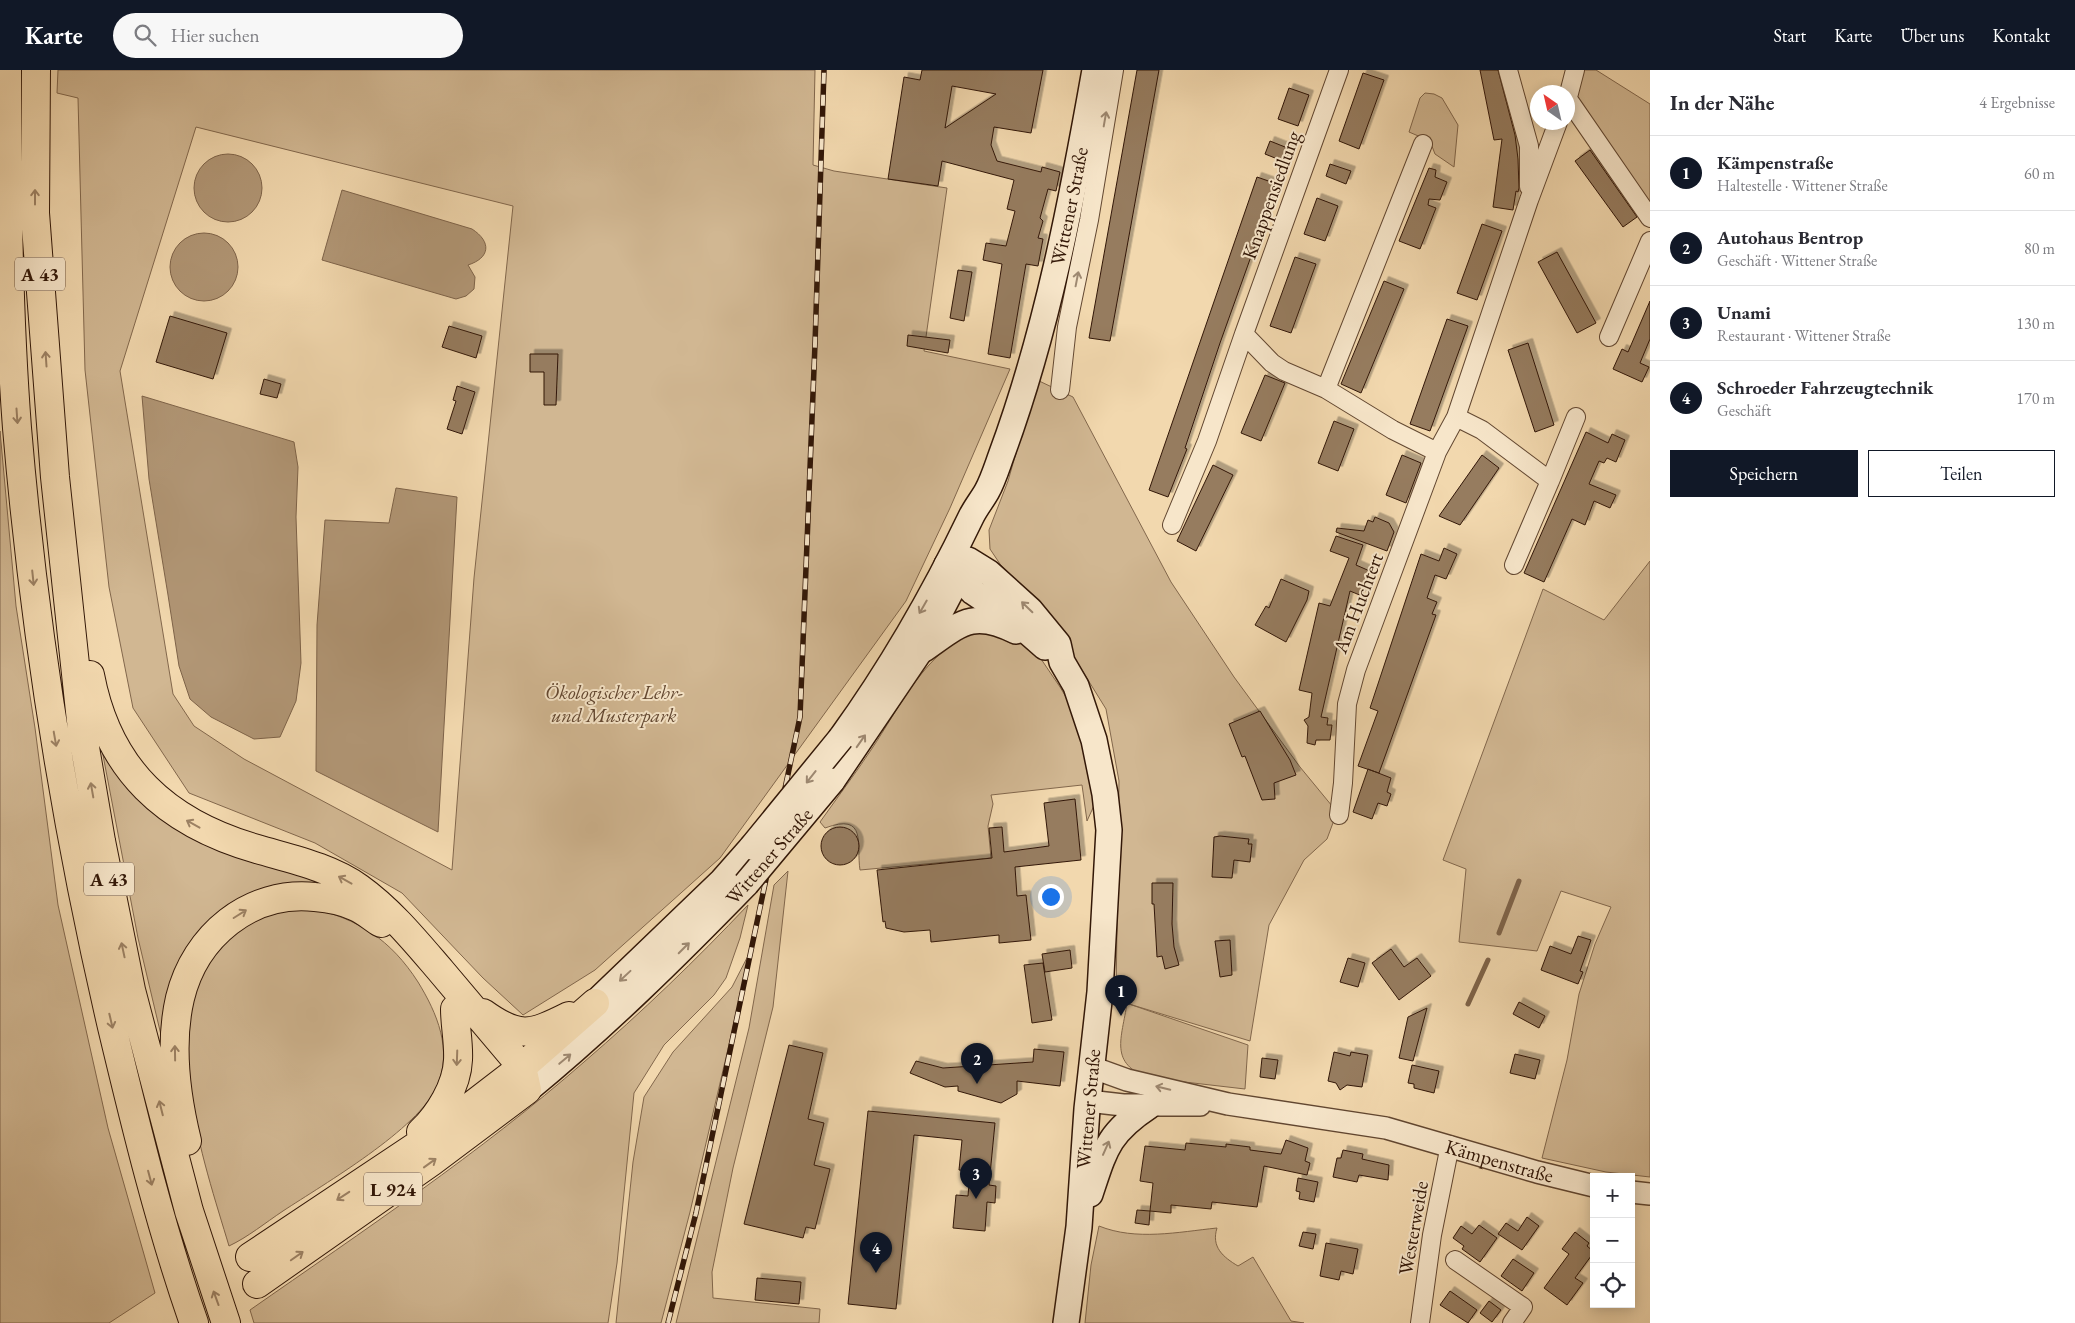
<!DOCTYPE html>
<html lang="de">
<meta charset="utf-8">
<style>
:root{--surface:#fff;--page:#f7f7f7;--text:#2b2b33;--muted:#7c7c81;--line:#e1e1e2;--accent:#111827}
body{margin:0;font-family:"EB Garamond",serif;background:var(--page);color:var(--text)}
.controls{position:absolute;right:15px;bottom:15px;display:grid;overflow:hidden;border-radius:0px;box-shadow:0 2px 12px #0003}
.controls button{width:45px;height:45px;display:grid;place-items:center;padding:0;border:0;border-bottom:1px solid var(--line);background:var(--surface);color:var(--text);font:25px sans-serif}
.compass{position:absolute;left:1530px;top:15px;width:45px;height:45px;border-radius:50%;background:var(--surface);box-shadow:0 2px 12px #0003;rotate:326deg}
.you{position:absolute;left:1050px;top:826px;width:18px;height:18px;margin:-12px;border:4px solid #fff;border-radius:50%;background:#1a73e8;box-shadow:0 0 0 8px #1a73e833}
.badge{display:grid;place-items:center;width:32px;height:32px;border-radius:50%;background:var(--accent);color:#fff;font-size:16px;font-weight:700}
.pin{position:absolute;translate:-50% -41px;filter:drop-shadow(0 1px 2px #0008)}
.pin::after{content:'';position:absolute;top:26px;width:18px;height:15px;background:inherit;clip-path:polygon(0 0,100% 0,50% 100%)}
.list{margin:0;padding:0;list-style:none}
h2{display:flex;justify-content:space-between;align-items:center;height:65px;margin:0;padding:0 20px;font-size:21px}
h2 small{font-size:16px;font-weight:400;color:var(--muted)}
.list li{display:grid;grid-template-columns:32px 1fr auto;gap:15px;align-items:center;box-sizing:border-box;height:75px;padding:0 20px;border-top:1px solid var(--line)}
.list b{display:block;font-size:19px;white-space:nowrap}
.list p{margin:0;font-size:16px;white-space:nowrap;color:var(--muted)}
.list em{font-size:16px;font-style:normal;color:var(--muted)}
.actions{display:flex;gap:10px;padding:15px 20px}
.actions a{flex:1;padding:11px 0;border:1px solid var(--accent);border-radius:0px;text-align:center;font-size:18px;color:var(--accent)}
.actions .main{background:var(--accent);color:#fff}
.icon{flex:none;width:28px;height:28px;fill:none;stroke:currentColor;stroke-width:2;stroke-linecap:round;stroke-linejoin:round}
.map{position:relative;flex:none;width:1650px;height:1253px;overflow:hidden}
header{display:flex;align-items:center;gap:30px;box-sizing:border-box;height:70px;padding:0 25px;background:var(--accent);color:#fff}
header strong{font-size:24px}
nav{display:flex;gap:28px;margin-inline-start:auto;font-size:18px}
.search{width:350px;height:45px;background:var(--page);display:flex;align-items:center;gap:12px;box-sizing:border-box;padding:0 18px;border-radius:28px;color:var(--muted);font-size:19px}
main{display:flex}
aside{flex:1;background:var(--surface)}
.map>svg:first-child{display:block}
.green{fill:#d1b792;stroke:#82674c;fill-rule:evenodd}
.water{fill:#b19675;stroke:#7e6349}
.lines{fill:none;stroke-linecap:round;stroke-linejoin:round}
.stream{stroke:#7e6349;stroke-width:5}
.building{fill:#967b5e;stroke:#321707;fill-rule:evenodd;filter:url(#shadow)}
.minor-casing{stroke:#624731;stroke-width:20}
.tertiary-casing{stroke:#624731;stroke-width:24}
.secondary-casing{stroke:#321707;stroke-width:28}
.motorway-casing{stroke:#321707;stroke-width:30}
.minor{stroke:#f7e6ca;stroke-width:18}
.tertiary{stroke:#f7e6ca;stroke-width:21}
.secondary{stroke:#f7e6ca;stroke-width:25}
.motorway{stroke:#f2d8ae;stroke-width:28}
.rail-casing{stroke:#321707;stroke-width:5.5}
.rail{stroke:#f7e6ca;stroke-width:4;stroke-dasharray:11;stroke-linecap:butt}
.secondary-bridge-casing{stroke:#321707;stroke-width:28;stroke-linecap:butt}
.secondary-bridge{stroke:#f7e6ca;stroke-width:25}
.oneway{stroke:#9e8972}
.oneway2{stroke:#9c8163}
.labels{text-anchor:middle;stroke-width:4;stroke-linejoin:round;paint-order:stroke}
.shield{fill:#f7e6ca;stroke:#6d5542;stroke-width:1}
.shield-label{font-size:19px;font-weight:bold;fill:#321707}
.street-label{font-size:20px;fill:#321707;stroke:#f7e6ca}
.park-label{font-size:20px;font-style:italic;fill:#624731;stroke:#f7e6ca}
</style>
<header>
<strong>Karte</strong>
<div class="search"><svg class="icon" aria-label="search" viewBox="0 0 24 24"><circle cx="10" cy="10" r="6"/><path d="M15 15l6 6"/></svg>Hier suchen</div>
<nav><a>Start</a><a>Karte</a><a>Über uns</a><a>Kontakt</a></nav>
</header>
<main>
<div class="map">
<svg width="1650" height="1253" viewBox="0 0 1650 1253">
<defs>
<filter id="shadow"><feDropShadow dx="4.5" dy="-4.5" stdDeviation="0" flood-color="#0004"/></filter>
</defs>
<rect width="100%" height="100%" fill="#f2d8ae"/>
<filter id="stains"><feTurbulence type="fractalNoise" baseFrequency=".004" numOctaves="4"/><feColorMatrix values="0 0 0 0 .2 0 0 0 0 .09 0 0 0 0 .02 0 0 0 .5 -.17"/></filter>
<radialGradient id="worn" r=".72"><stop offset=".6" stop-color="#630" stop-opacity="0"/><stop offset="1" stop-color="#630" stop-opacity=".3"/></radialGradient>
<path class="green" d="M58,0h757l-2,95 21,6 113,17 -23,163 86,18 -60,139 -44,93 -186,257 -125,112 -72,45 -40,-37 -81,-85 -87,-50 -126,-50 -56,-85 -24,-121 -24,-217 -7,-272 -21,-5zM196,57l317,79 -39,372 -22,292 -208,-111 -50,-33 -21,-32 -53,-323z
M1582,0h14l54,34v103l-75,-108z
M1425,23l9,1 8,4 16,27 -4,42 -19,-13 -5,-13 -21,-9 11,-34z
M1037,310l36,17 98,185 63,95 66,90 37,45 -10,27 -23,21 -35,65 -19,116 -121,-37 119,41 -3,44 -95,-11c-42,-14 -28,-40 -23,-75l-11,-4 3,-218 -13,-72 -57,-92 -49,-53 -10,-15 -1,-19 19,-49z
M0,361l16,175 19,122 23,177 50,223 47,165 -46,30h-109z
M1650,491v616l-44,-5 -64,-14 25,-98 12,-66 16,-50 16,-37 -50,-16 -24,60 -78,-9 7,-73 -23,-9 100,-271 61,31z
M976,561h17l23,9 23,16 21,31 19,32 18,80 -10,22 -5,-36 -91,10 2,9 -5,22 3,32 -131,12c-4,-25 8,-58 -35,-42l-5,-6c17,-24 35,-48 51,-72 29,-43 54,-99 105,-119z
M98,659l54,71 174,76 14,20 -131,36 -39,141 -32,-135z
M788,801l-15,136 -40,161 -21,104 1,26 107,11 -1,14h-143l73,-295 25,-143z
M748,835l-8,33 -14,40 -12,17 -50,50 -30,48 -17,170 -9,60h-354l-4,-13c113,-79 230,-157 334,-248 58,-50 112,-102 164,-157z
M309,838c49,10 82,32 109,74 19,31 35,68 19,104 -18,43 -113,98 -154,125 -18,12 -35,26 -54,35 -25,-84 -76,-227 -8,-302 13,-13 32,-27 50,-32 12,-3 26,-3 38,-4z
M751,880l-61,262 -29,111h-45l17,-161 11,-65 29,-45 59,-65z
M1099,1156c37,15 79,6 118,2 -6,19 6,29 21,38l15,-9 38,64 13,2h-219l6,-58z"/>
<path class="water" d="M194 118a34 34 0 1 1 68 0a34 34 0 1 1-68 0Z
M342,120l130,39c20,13 18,29 -4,36l7,12 -1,12 -8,7 -10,3 -134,-39z
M170 197a34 34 0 1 1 68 0a34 34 0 1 1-68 0Z
M142,326l152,46 4,25 -2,50 5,146 -5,38 -16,36 -26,2 -43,-22 -21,-18 -11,-33 -11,-71 -19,-116z
M396,418l61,9 -19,335 -122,-61 1,-146 8,-105 64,3z"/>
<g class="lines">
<path class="stream" d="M1499,863l20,-52
M1468,934l20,-44"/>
</g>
<path class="building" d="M922,0h121l-12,63 -37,-6 -3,18 6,16 44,11 1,-5 18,5 -4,19 -8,-2 -8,29 3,3 -5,17 5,1 -5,27 -12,-2 -16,94 -22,-4 14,-90 -19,-4 3,-17 20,3 9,-35 -8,-2 7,-29 -72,-19 -4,25 -50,-7 16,-102 16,3zM952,16l44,8 -51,34z
M1137,0h22l-49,271 -21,-3z
M1480,0h18l17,65 3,24 1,29 -1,4 -2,-1 -3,19 -20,-3 9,-68 -8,1z
M1363,3l21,7 -25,69 -20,-8z
M1289,18l20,7 -11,31 -20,-7z
M1270,71l20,8 -5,13 -20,-8z
M1590,80l47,67 -14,10 -48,-66z
M1330,94l21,7 -5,13 -20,-8z
M1429,98l7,2 -1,7 12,5 -7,18 -11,-1 -1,6 8,3 -16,41 -21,-8z
M1257,107l20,7 -57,159 -35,105 2,1 -19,48 -19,-7z
M1317,128l21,8 -13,35 -21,-7z
M1482,154l20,7 -25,69 -20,-7z
M1557,182l39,71 -19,10 -39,-71z
M1295,187l21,7 -25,69 -21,-7z
M958,200l14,2 -8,49 -14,-3z
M1384,211l20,8 -43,104 -20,-9z
M1650,231v38l-10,24 9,4 -7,15 -29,-13 9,-20 6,3z
M170,246l57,17 -14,46 -57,-17z
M1447,249l21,7 -38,105 -20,-7z
M449,256l33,10 -6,22 -34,-11z
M908,265l42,5 -2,13 -41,-7z
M1528,273l26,82 -19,7 -27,-82z
M530,284h28l-2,51h-12v-33h-14z
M1265,305l20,8 -24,58 -20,-8z
M264,309l17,5 -4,14 -17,-4z
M457,316l18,6 -13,42 -15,-5 9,-28 -3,-1z
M1334,351l20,8 -16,42 -20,-8z
M1586,362l22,11 4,-9 13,6 -9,22 -9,-4 -3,5 -5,-2 -10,23 27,11 -6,13 -16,-7 -9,24 -13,-6 -28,63 -20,-9z
M1402,385l19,8 -15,40 -20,-8z
M1482,385l17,13 -39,57 -21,-9z
M1213,395l20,10 -37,76 -19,-10z
M1375,447l14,6 5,9 -7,19 -51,-19 1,-4 27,3 4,-11 5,2z
M1336,466l27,9 -7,20 16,7 -10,24 -12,-5 -29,126 7,1 -1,7h5l-2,15h-14l-1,5 -8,-2 1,-17 -4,-6 5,-3 3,-24 -13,-3 20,-87 11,3 19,-48 -19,-7z
M1444,478l13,6 -11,25 -11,-4 -8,23 10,4 -5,12 4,1 -57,158 -21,-7 20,-55 -8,-3 51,-154 18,7z
M1281,509l28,12 -2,9 -21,42 -31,-17 11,-19 3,2z
M1260,641l30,49 6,15 -22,8 1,16 -13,1 -17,-44 -3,1 -13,-33z
M1368,699l23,9 -4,14 4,2 -4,12 -9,-3 -6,16 -19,-7z
M1075,729l6,61 -66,7 2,29 9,-1 5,45 -32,3v-8l-68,7 -1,-12 -26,2 -18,-4 -1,-7 -2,1 -6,-52 115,-12 -3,-30 13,-1 2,25 45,-6 -5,-43z
M821 776a19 19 0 1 1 38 0a19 19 0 1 1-38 0Z
M1220,766l29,3 -1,5h4l-2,18 -16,-2 -2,18 -20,-1 2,-40z
M1152,813h21l-1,41 2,23 5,18 -14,4 -3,-13 -5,1 -3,-53h-2z
M1578,866l13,4 -11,31 3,1 -5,12 -37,-14 9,-24 21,8z
M1230,870l2,35 -12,2 -5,-36z
M1391,879l13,18 13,-9 14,18 -32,24 -27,-37z
M1070,880l2,18 -27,4 -3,-18z
M1348,888l17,5 -7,24 -18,-5z
M1043,893l9,57 -20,3 -8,-58z
M1519,932l26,14 -6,12 -26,-14z
M1427,938l-14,53 -14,-3 9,-41z
M789,975l34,8 -15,66 16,4 -10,42 16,4 -15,60 -9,-2 -3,11 -59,-14z
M1034,979l30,3 -4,34 -43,-5v13l-16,9 -43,-12v-5l-13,1 -35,-14 6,-12 27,7 90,-6z
M1334,982l16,4 1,-4 17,3 -6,32 -15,-2 -7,5 -4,-7 -8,-2z
M1515,984l25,6 -5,19 -25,-6z
M1262,988l16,2 -3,19 -15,-2z
M1412,995l27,6 -5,22 -20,-5v-4l-6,-1z
M868,1041l127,12 -6,62 7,1 -1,17 -8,-1 -2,29 -32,-3 3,-33 12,1 2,-25 -11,-1 3,-30 -48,-5 -18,174 -48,-5z
M1286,1070l22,8 -3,13 5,2 -3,12 -43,-9 -7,41 -45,-5 -1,7 -40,-4v8l-21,-2 3,-28 -13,-2 5,-35 40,4 1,-7 40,4v-3l24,3v3l31,4z
M1343,1080l20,4 -1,5 27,6 -1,15 -29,-5 -2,7 -24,-5 4,-19h4z
M1298,1108l20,4 -4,20 -15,-3 1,-7 -4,-1z
M1137,1140l13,1 -1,14 -14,-2z
M1527,1147l12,9 -17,24 -24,-16 8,-11 12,8z
M1479,1155l18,13 -17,24 -18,-13 2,-3 -11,-8 8,-12 11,8z
M1303,1162l13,2 -3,15 -14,-3z
M1575,1162l14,11 -2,3 7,6 -19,26 8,5 -16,22 -23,-17 25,-34 -7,-5z
M1326,1173l32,6 -5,25 -12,-3 -2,9 -19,-4z
M1513,1189l21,14 -12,18 -21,-15z
M757,1208l44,4 -2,22 -44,-4z
M1450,1221l27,19 -9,13 -28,-18z
M1489,1231l12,9 -9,12 -12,-9z"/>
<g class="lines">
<g class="minor-casing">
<path id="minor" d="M1339,0l-95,264 28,29 12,8 42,18 67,41 44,22
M1508,0l21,76v41
M1568,27l7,-27
M1568,29l82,119
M1609,267l41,-96
M1326,319l97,-245
M1060,320l7,-63 22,-107 25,-150
M1456,347l26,13 68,51 26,-64
M1172,455l35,-84 37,-107
M1514,495l36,-84
M1339,745l4,-32 4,-79 9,-34 81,-218 19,-35 73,-217 29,-78
M1455,1190l68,47 -11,16
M1420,1253l12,-88 18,-90"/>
</g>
<g class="tertiary-casing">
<g id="tertiary">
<path id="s1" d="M1091,997l36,13 101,24 158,24 151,44 57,14"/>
<path d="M1088,1031l35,4h77"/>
<path d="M1631,1122l19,2"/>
</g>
</g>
<g class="secondary-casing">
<g id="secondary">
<path d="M947,495l21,-5 21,13 41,37 28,34 4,18 14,24 18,54 11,54 4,36 -9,162 -13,117 -8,118 -13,96"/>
<path d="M947,495l26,27 40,27 32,28"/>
<path d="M924,579c36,-25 48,-40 92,-18"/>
<path id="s2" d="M841,668c50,-69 93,-144 130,-221 5,-10 11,-17 16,-26 6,-11 10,-24 14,-35 46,-124 71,-256 94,-386"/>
<path d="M832,711l86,-127 33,-63"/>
<path d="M595,933l127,-122 30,-34"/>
<path d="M527,1020c78,-64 149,-134 219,-206"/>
<path d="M1090,1124c15,-45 18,-61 59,-88"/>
</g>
</g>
<g class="motorway-casing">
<path id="motorway" d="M7,0c0,119 1,239 10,358 17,202 49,402 95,599 24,100 48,199 82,296
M36,0l-1,143 20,264 27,253 19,111 30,149 58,221 37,112
M90,605c18,95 76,148 167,174 34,10 73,18 102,39 32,23 57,54 82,83 27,32 54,64 81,96l5,23
M483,943c36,26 48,22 86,3
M421,1062c18,-17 36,-46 37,-72 1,-17 -3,-34 -3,-51
M187,1071c-11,-45 -18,-96 -7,-143 15,-62 70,-108 135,-101 13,1 29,4 41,10 9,4 17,11 25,16
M250,1187l186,-124 86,-66 73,-64
M257,1214l174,-122 96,-72"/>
</g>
<use href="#minor" class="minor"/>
<use href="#tertiary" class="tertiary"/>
<use href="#secondary" class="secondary"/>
<use href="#motorway" class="motorway"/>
<g class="rail-casing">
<path id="rail" d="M668,1253l28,-110 104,-496 15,-373 9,-274"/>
</g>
<use href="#rail" class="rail"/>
<g class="secondary-bridge-casing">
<path id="secondary-bridge" d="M752,777l89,-109
M746,814l86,-103"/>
</g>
<use href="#secondary-bridge" class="secondary-bridge"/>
</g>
<defs><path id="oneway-shaft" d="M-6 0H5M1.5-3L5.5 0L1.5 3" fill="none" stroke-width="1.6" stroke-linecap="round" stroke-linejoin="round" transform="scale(1.25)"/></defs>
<g class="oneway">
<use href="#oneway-shaft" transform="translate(1105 49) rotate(-80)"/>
<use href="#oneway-shaft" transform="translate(1077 209) rotate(-79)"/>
<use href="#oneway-shaft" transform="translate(923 537) rotate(120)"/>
<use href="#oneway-shaft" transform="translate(1027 537) rotate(-136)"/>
<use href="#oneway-shaft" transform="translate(861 671) rotate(-55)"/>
<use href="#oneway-shaft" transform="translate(811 707) rotate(128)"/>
<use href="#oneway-shaft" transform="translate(684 878) rotate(-45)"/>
<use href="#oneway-shaft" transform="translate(625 906) rotate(137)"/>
<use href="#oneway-shaft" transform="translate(565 989) rotate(-40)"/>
<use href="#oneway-shaft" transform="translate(1163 1018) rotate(-166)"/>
<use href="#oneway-shaft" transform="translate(1106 1078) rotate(-66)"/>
</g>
<g class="oneway2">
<use href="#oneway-shaft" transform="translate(35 127) rotate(-90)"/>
<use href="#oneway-shaft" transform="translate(46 289) rotate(-94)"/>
<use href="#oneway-shaft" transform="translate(17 346) rotate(86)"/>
<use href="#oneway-shaft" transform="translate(33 508) rotate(84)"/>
<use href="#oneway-shaft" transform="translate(55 669) rotate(80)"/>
<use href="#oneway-shaft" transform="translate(92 720) rotate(-100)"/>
<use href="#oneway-shaft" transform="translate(193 754) rotate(-151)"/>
<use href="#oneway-shaft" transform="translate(345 810) rotate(-151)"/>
<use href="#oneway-shaft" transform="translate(240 844) rotate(-32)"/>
<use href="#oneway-shaft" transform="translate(123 880) rotate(-102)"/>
<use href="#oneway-shaft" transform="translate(111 951) rotate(77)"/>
<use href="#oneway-shaft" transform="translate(175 983) rotate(-91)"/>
<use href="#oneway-shaft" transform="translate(457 988) rotate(92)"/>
<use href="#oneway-shaft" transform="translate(161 1038) rotate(-104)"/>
<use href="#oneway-shaft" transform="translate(430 1093) rotate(-36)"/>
<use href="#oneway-shaft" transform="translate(150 1108) rotate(75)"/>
<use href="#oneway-shaft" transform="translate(343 1126) rotate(147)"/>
<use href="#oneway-shaft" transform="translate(297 1186) rotate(-35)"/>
<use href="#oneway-shaft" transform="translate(216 1228) rotate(-110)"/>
</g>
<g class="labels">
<g class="shield">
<rect x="15" y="187.5" width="50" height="33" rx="4"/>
<rect x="84" y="792.5" width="50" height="33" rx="4"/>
<rect x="364" y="1102.5" width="58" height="33" rx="4"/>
</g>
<g class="shield-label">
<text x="40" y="211">A 43</text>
<text x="109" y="816">A 43</text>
<text x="393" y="1126">L 924</text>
</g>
<g class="street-label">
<text transform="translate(1271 125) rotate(-70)" y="7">Knappensiedlung</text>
<text dy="7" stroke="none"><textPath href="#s2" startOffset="584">Wittener Straße</textPath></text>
<text transform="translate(1358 533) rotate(-69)" y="7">Am Huchtert</text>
<text transform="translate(769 786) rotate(-49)" y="7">Wittener Straße</text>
<text transform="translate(1088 1039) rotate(-85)" y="7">Wittener Straße</text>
<text dy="7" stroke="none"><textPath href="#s1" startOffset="420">Kämpenstraße</textPath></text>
<text transform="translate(1413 1158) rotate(-80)" y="7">Westerweide</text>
</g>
<g class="park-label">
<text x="614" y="629">Ökologischer Lehr-<tspan x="614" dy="23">und Musterpark</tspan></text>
</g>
</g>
<rect width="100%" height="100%" filter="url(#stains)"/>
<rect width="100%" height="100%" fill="url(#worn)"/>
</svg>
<div class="controls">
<button>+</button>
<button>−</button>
<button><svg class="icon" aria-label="locate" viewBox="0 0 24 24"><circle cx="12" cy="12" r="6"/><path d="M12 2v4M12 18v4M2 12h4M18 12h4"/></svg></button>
</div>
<svg class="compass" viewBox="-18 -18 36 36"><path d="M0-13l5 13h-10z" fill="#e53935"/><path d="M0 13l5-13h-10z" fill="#7c7c81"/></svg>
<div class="you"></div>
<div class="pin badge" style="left:1121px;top:946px">1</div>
<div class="pin badge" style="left:977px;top:1014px">2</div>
<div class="pin badge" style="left:976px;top:1129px">3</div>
<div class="pin badge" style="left:876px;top:1203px">4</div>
</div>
<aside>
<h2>In der Nähe<small>4 Ergebnisse</small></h2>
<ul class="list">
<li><span class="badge">1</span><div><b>Kämpenstraße</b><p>Haltestelle · Wittener Straße</p></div><em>60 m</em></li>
<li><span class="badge">2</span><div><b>Autohaus Bentrop</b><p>Geschäft · Wittener Straße</p></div><em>80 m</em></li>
<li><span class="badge">3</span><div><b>Unami</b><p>Restaurant · Wittener Straße</p></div><em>130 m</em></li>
<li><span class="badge">4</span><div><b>Schroeder Fahrzeugtechnik</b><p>Geschäft</p></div><em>170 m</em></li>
</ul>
<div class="actions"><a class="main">Speichern</a><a>Teilen</a></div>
</aside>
</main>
